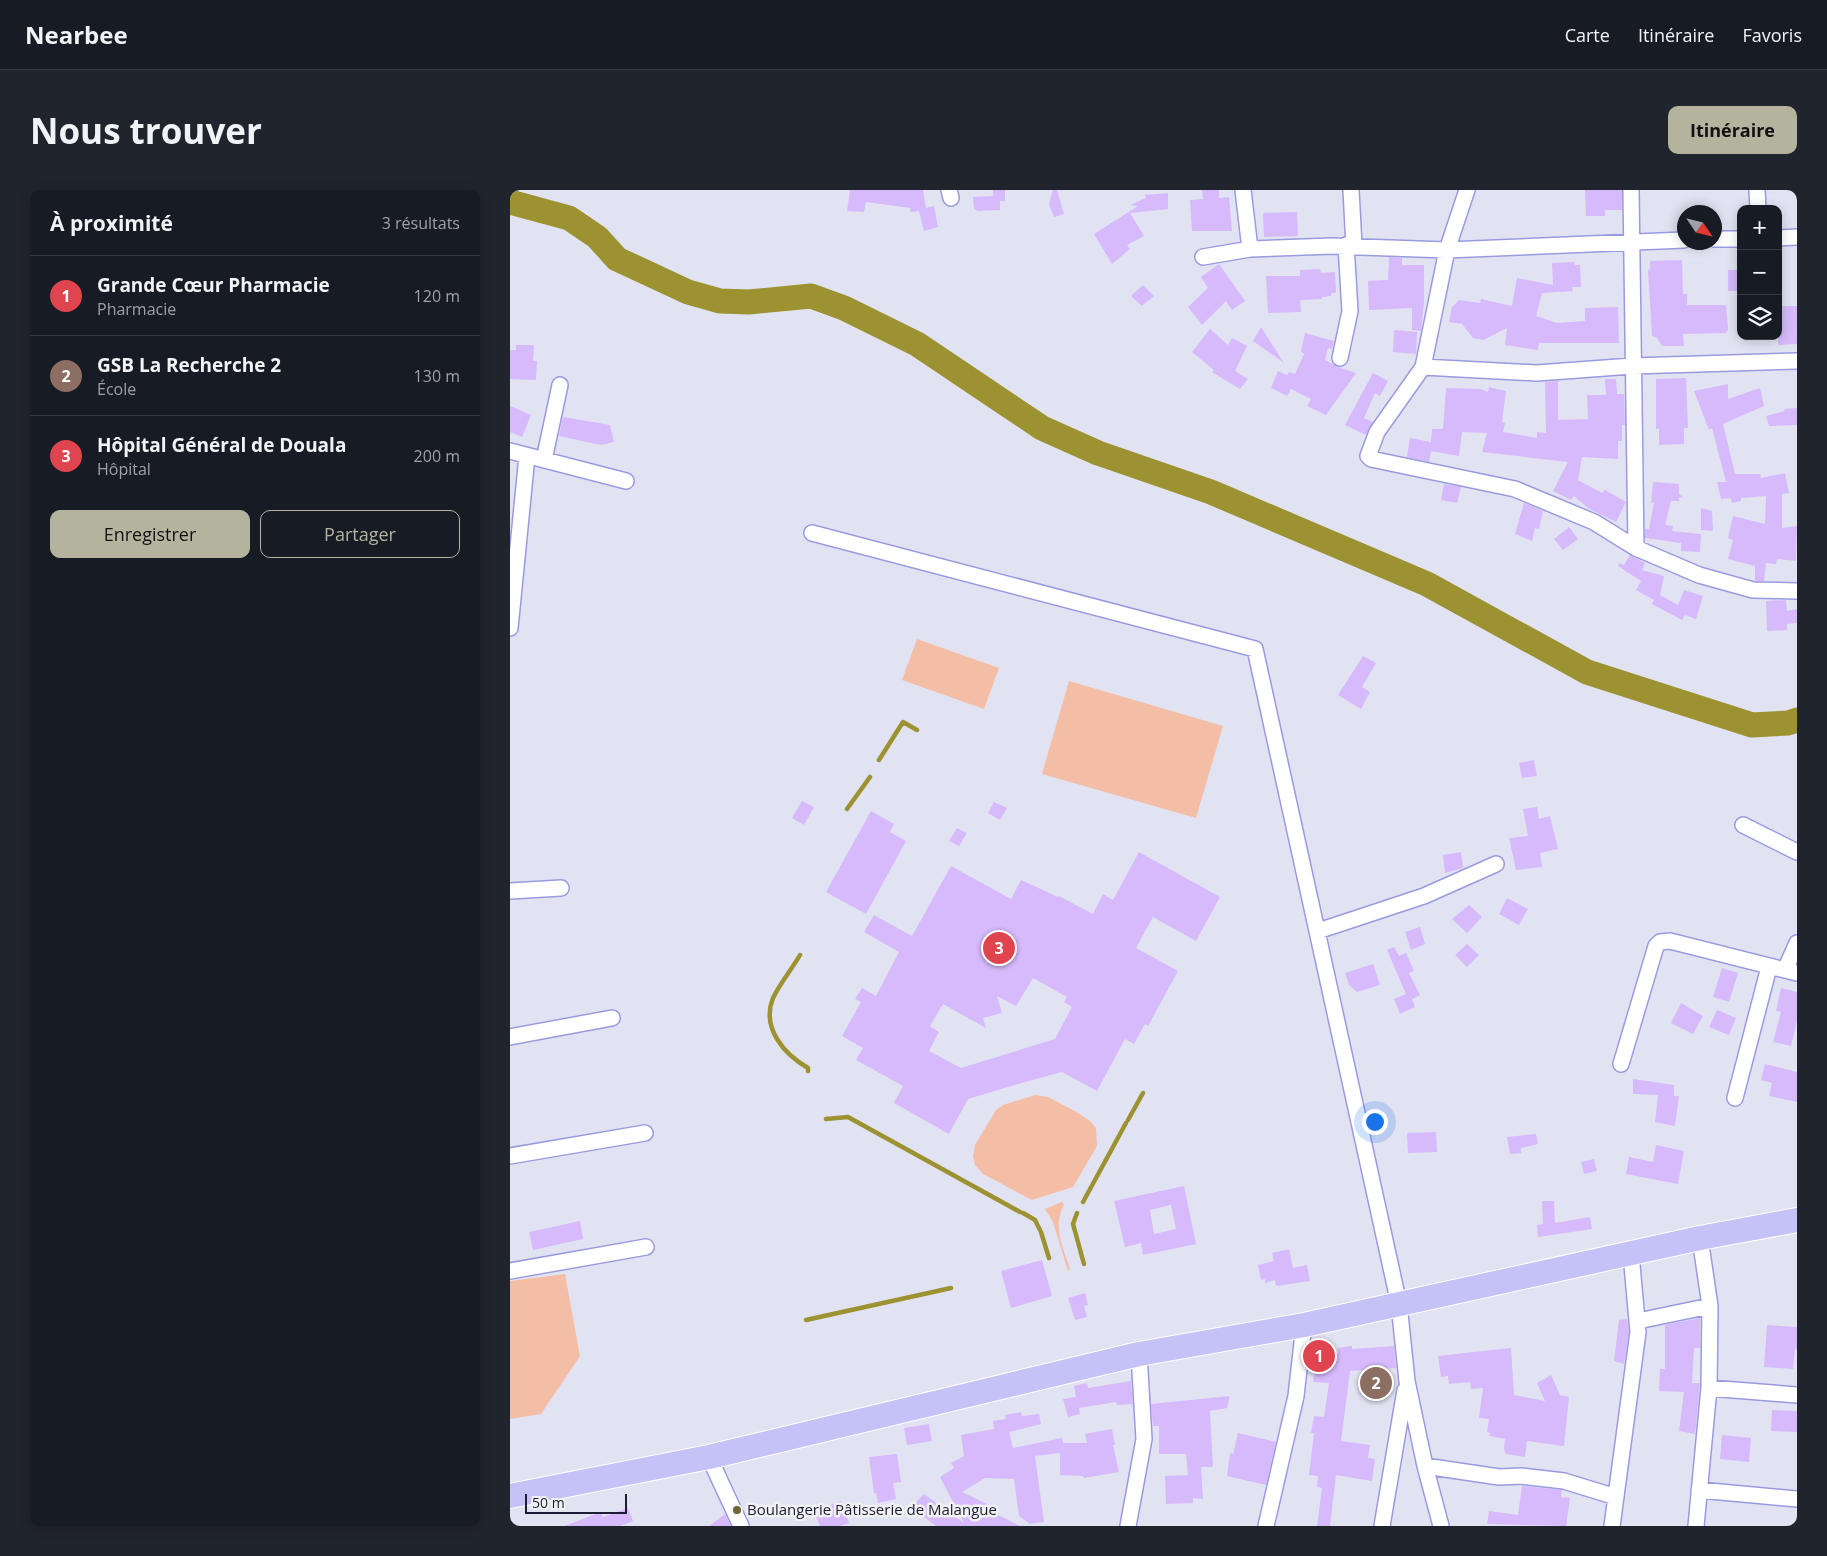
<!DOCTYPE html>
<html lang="fr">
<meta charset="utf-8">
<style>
:root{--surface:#171b24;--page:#20242c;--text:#f1f3f6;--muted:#9ea1a6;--line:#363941;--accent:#b4b39e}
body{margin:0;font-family:"Open Sans",sans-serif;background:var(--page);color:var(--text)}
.controls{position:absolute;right:15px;top:15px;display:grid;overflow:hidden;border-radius:10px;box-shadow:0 2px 12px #0003}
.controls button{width:45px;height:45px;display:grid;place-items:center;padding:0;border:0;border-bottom:1px solid var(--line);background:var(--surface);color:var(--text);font:25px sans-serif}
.compass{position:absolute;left:1167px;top:15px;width:45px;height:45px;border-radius:50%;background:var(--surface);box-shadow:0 2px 12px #0003;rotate:125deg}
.scale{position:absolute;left:15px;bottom:12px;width:102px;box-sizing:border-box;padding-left:5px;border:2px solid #1d1c37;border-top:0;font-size:14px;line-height:18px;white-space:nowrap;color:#1d1c37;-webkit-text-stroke:4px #f1f1f1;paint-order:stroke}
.you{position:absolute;left:864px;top:931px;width:18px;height:18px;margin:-12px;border:4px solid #fff;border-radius:50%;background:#1a73e8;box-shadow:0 0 0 8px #1a73e833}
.badge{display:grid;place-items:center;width:32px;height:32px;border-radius:50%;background:var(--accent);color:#fff;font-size:16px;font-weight:700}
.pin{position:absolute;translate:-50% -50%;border:2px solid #fff;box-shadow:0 1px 5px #0006}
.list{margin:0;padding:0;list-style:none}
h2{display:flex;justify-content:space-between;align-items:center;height:65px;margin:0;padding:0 20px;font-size:21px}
h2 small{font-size:16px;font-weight:400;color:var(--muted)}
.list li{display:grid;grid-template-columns:32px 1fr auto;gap:15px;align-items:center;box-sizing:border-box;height:80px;padding:0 20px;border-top:1px solid var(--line)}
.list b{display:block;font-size:19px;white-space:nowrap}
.list p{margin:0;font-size:16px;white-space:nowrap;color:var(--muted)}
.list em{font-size:16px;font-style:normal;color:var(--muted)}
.actions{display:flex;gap:10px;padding:15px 20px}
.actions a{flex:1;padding:11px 0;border:1px solid var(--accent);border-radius:10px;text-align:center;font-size:18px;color:var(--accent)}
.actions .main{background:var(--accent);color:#111}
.icon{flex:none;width:28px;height:28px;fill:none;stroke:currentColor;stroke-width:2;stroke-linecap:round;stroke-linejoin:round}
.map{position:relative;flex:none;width:1287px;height:1336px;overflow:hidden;border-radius:10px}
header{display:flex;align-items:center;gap:30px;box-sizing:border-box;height:70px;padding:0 25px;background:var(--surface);border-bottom:1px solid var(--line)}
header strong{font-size:24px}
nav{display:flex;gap:28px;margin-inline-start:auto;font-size:18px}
.intro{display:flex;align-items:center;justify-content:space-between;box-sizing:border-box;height:120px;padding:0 30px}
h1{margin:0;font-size:35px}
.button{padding:12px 22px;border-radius:10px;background:var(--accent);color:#111;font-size:18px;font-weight:700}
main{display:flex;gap:30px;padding:0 30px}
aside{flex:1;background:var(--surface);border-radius:10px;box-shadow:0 2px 12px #0003}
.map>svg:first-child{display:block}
.green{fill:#f4bda6}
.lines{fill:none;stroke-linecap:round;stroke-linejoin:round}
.stream{stroke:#9c9231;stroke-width:4.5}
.river{stroke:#9c9231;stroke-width:25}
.building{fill:#d6bafb;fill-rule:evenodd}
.minor-casing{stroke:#9a9ae0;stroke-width:18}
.primary-casing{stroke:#fff;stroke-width:26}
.minor{stroke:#fff;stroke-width:15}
.primary{stroke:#c4c2f6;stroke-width:24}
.poi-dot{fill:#6a6532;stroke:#f1f1f1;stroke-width:2}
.labels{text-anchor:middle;stroke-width:5;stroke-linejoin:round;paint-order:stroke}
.poi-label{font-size:15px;fill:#1d1c37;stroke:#f1f1f1;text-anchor:start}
</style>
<header>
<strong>Nearbee</strong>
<nav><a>Carte</a><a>Itinéraire</a><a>Favoris</a></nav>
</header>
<div class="intro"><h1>Nous trouver</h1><a class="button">Itinéraire</a></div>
<main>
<aside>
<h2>À proximité<small>3 résultats</small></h2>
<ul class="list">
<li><span class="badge" style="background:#e0444e">1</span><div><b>Grande Cœur Pharmacie</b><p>Pharmacie</p></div><em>120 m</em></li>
<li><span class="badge" style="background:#8d6e63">2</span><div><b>GSB La Recherche 2</b><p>École</p></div><em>130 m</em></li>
<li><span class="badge" style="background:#e0444e">3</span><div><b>Hôpital Général de Douala</b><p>Hôpital</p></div><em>200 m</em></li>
</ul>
<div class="actions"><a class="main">Enregistrer</a><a>Partager</a></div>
</aside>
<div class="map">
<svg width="1287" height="1336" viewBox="0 0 1287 1336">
<rect width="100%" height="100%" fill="#e2e3f2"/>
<path class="green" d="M407,449l82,29 -15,41 -82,-29z
M559,491l154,45 -27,92 -154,-44z
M525,905l13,2 27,14 15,10 6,7 1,18 -24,41 -41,13 -49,-26 -8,-9 -2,-8 2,-12 21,-35 7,-5z
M552,1012l2,3c-12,21 -1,42 6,64l-2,2 -15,-49 -8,-13z
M55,1084l15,82 -39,58 -31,5v-138z"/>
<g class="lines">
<path class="stream" d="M369,570l24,-38 14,8
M337,619l23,-32
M290,765c-8,14 -20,28 -27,43 -12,30 11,56 35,70v3
M316,929l22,-2 172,95
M618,930l15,-27
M573,1012l43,-79
M513,1023l12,7 5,10
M567,1023l-4,11 11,40
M531,1042l8,26
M296,1130l145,-32"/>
<path class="river" d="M0,12l59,16 28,19 20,22 71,33 32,9 29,1 62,-6 33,12 73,36 125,84 56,25 113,39 216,92 160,88 165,53 36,-2 9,-3"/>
</g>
<path class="building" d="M340,0h73l3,18 8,-2 4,21 -14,4 -5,-20 -9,1v-4l-44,-6 -2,10 -17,-1z
M483,0h12v11h-5v9l-22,1 -4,-2 -1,-12 20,-1z
M543,0h4l7,24 -10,3 -5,-13z
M692,0h17v8l10,-1 3,34h-40l-2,-31 13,-1z
M1075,0h37v20h-17v6h-19z
M658,3v16l-38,4 14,23 -17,9 3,4 -18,15 -18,-30 44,-28 -8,-1 16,-7 -1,-3z
M787,22l1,24 -34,1 -1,-24z
M879,67l13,1v7h22v38l-3,28 -9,-1v-22l-43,2 -1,-29 20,-1z
M1172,70l1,34h4v11h39l2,24 -2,4 -43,1 1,12h-22l-5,-8 -5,-2 -4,-66 2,-1v-8z
M1064,72l1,3h5l1,22h-9l1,4 -31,2 -6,23 21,7 28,-2v-13l33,-1 1,36h-80l-1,7 -33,-5 2,-17 -24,12 -10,-2 -11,-14 -13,-2 3,-15 7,-7 21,3 1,-4 31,7 5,-28 36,7 -1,-22z
M709,74l26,37 -13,9 -6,-9 -24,24 -14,-18 20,-19 -7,-11z
M810,79l1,4 14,-1 1,21h-5v3l-9,1v2l-22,1 1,12 -33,1 -2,-37h34v-6z
M1218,80h13v21h-13z
M633,95l11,11 -12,10 -11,-10z
M1268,116h19v38l-19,1z
M751,137l23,36 -31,-22z
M700,139l18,16 4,-7 15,8 -12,25 13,8 -8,10 -28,-17 2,-2 -22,-18z
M884,140l23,2 -1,22 -23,-2z
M795,143l29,8 -2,8 -4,-1 -3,12 13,7 18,6 -30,42 -19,-9 4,-7 -20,-10 -4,7 -16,-8 7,-17 9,4 2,-3 6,2 9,-20 -3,-3z
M6,155h18l-1,16h4l-1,19 -26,-1v-29h6z
M863,183l15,8 -8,15 -5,-3 -11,25 9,4 -7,13 -21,-10z
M1176,188l2,50h-4v16l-25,1v-16h-3v-50z
M1095,189h11l1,15h7l1,31h-3v16h-4v18l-36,-2 -4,23 24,13 3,-3 21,12 -10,20 -28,-14 -14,-12 -3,4 -18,-9 15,-29 -86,-10 5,-19 -25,-1 -3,24 -28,-5 -2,11 -22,-5 3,-19 21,4 1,-13h11l3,-41 34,1 8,3 1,-5 17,4 -4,31 3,1 -2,9 34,6v-6l9,1 -1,-51 13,-1v39l30,-1 -1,-24h19z
M1218,194v15l32,-11 4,18 -41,18 12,50h25l1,4 24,-5 4,20 -7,1v34l15,-2 -1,35 -19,-2 -1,5 -10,-1 -2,18h-9v-15l-27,-7 5,-19 -5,-2 5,-22 32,8 1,-28 -25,2v3l-9,2 -1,-5 -10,1 -4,-17h9l-14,-54 -3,2 -15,-39z
M0,216l21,9 -9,22 -12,-5z
M1287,218v17l-28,1 -3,-10 19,-5 -1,-2z
M53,227l47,8 4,17 -13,3 -42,-9z
M1143,292l26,2v10l4,3 -4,1v3h-8l-6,24 8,1 -1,5 29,3 -1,18 -19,-1v-8l-36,-5v-9h4l5,-27 -3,1z
M934,294l17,3 -4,16 -16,-3z
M1014,313l19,8 -4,18 -4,-1 -3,13 -17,-7z
M1191,318l11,3 1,20 -12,-1z
M1059,337l9,12 -15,11 -9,-11z
M1120,365l15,8 -3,7 22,6 -4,19 18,10 6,-15 19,6 -7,23 -11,-4 -3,5 -30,-16 2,-4 -18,-10 5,-9 -23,-15 1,-3 5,2z
M1276,410l1,11 10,-2v14l-10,1v6l-20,1 -1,-30z
M853,466l13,7 -14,24 8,5 -9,17 -23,-14z
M1024,570l3,16 -15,2 -3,-15z
M292,611l12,6 -10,18 -12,-7z
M484,612l13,6 -7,12 -12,-7z
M1027,617l2,12 11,-3 8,33 -18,4 2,14 -26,3 -7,-32 19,-2 -5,-27z
M361,621l23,13 -4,8 16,9 -40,73 -40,-22z
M447,638l10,5 -8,13 -10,-5z
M629,662l81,45 -24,44 -43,-24 -17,31 42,23 -30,55 -3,-2 -11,20 -9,-5 -28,52 -35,-19 -37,10 -57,17 -19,35 -55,-31 9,-17 -47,-26 7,-12 -21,-12 19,-34 -6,-3 7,-11 14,8 23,-44 -35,-20 10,-17 38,21 39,-70 60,33 10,-19 37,17 1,-1 34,18 10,-20 10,6zM523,788l34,19 -3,5 8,5 -17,32 -94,29 -32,-17 10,-19 -9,-6 13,-22 43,24 -3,-10 19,-5 -5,-17 19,10z
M951,662l2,16 -18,5 -2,-18z
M997,708l21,11 -9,16 -20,-11z
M959,715l13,12 -15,16 -15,-14z
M910,737l5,17 -14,6 -6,-18z
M957,754l12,11 -12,12 -12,-12z
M884,757l5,9 7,-3 8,18 -5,2 11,22 -8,4 3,8 -15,7 -6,-15 12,-5 -19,-44z
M863,774l7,21 -23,7 -8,-7 -4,-12z
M1212,778l16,5 -9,29 -16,-5z
M1271,798l16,4v29l-6,25 -18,-4 8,-30 -5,-1z
M1171,813l22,13 -10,18 -22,-11z
M1207,820l19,8 -7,17 -20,-8z
M1255,874l32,8v30l-28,-6 3,-13 -11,-3z
M1123,889l41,6v11h5l-4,30 -20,-4 3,-27 -25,-1z
M926,942l1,20 -29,1 -1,-20z
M1026,944l2,10 -17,4v5l-11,1 -3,-17z
M1146,955l28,6 -6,33 -52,-10 3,-17 24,5z
M1084,969l3,12 -13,3 -3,-12z
M674,996l12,58 -53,11 -2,-12 -16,4 -11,-46zM661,1015l5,24 -22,5 -4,-24z
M1032,1011h12l1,22 35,-6 2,12 -54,8 -1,-12 6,-1z
M70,1031l3,18 -50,11 -4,-18z
M779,1059l4,19 14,-3 3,16 -34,5 -1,-6 -10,3v-4l-4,1 -3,-15 16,-4 -2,-8z
M532,1070l10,36 -41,12 -10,-37z
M575,1103l3,12 -4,1 3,11 -12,3 -7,-22z
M1190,1128v30h-6l-2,35h8l-5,51 -16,-3 5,-39 -25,-1 1,-22h5v-44z
M1117,1129l2,13 -5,32 -10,-3 5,-41z
M1257,1135l30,2v23l-2,-1 -2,20 -29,-2z
M842,1156v3l42,-3 2,22 -46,3 -9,70 29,4 -2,13 7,1 -3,22 -36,-6 -6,51h-13l5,-38 -5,-1 1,-11 -9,-1 5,-42h-3l3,-17 10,1 5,-34 -16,-1 2,-14 3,-14h20v-6z
M1001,1158l3,47 31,6 -8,-18 14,-8 9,20 9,2 -5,49 -37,-5 -2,16 -19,-3 -2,-5 1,-10 -16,-3 1,-3 -3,-1 2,-13 -10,-1 4,-30 -12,1 -1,-7 -21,2 -1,-8 -7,1 -3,-21z
M621,1191l2,29 -1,-6 -15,1 -1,-3 -37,6 1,6 -12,3 -5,-18 13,-2 -2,-11 13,-3 1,5z
M720,1206l-3,12 -17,3 3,56h-12l2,32 -10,-1v5l-27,1 -1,-28 23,-1 -2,-21h-27v-28h-6l-2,-22z
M1262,1220l25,1v21l-26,-1z
M511,1222l1,4 17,-2 2,10 -32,8 4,16 49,-10 1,5h24l-2,-9 27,-5 3,16h-2l6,27 -35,6 -1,-2 -23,-1v-22l-25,3 9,66 -14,2 -11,-8 -5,-37 -29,-1 -23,14 27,13 -2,4 33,17h-84l-25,-19 13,-13 40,29 -24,-46 14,-9 -3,-5 13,-7 -3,-21 33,-6 -1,-8 13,-2 -1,-4z
M419,1234l3,17 -25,4 -3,-17z
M728,1243l38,9 -10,43 -39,-9 3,-23 3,1z
M1212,1245l29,3 -2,24 -29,-3z
M387,1264l4,28 -8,1 3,16 -18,4 -2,-10h-2l-5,-36z
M1012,1296l40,4 -1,7 9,1 -4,28 -79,-2 2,-13 29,4z
M331,1311l8,22 -9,3h-20l-6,-15z
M118,1318l5,13 -13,5h-55l35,-14 3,5z
M215,1324l6,12h-22z"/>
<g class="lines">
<g class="minor-casing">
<path id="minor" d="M439,0l2,8
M733,0l7,59
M841,0l3,56
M1121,0l5,358
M1247,0l1,19
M1268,48l19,-1
M1204,49h27
M693,67l47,-8 82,-3 115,4 237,-10
M830,168l10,-47 -4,-66
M1287,171l-165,5 -95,7 -114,-6 -46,65 -9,24 3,3 144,30 79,33 42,26 63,27 54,15 44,1
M913,177l24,-117 20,-60
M0,261l116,30
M34,270l16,-75
M302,343l443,116 144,655 8,77 18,85 16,60
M0,438l17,-172
M1233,635l54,27
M0,701l51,-3
M808,741l106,-35 72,-32
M1275,780l12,-27
M0,847l102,-19
M1111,874l35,-118 4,-4 10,-1 127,32
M1225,908l34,-131
M0,966l135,-23
M0,1081l136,-24
M1128,1131l72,-15
M1199,1198l88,7
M199,1267l32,69
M915,1276l74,11 22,-1 43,5 52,16
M1189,1300l98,9
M618,1336l16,-87 -5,-85
M756,1336l30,-130 8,-71
M872,1336l23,-136
M1102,1336l26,-194 -7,-78
M1186,1336l13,-138 1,-82 -10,-68"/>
</g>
<g class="primary-casing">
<path id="primary" d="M0,1306l199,-39 430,-103 165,-29 396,-87 97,-18"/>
</g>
<use href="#minor" class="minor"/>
<use href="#primary" class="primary"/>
</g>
<circle class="poi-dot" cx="227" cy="1320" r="5"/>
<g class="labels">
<g class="poi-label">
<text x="237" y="1325">Boulangerie Pâtisserie de Malangue</text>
</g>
</g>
</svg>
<div class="controls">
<button>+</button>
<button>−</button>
<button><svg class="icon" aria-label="layers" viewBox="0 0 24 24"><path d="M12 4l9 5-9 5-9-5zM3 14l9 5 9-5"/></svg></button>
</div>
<svg class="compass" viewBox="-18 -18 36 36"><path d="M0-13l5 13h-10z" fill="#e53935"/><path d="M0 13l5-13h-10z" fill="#9ea1a6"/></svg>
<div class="scale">50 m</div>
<div class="you"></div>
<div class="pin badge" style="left:809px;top:1166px;background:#e0444e">1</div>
<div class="pin badge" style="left:866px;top:1193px;background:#8d6e63">2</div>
<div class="pin badge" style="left:489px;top:758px;background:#e0444e">3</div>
</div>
</main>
